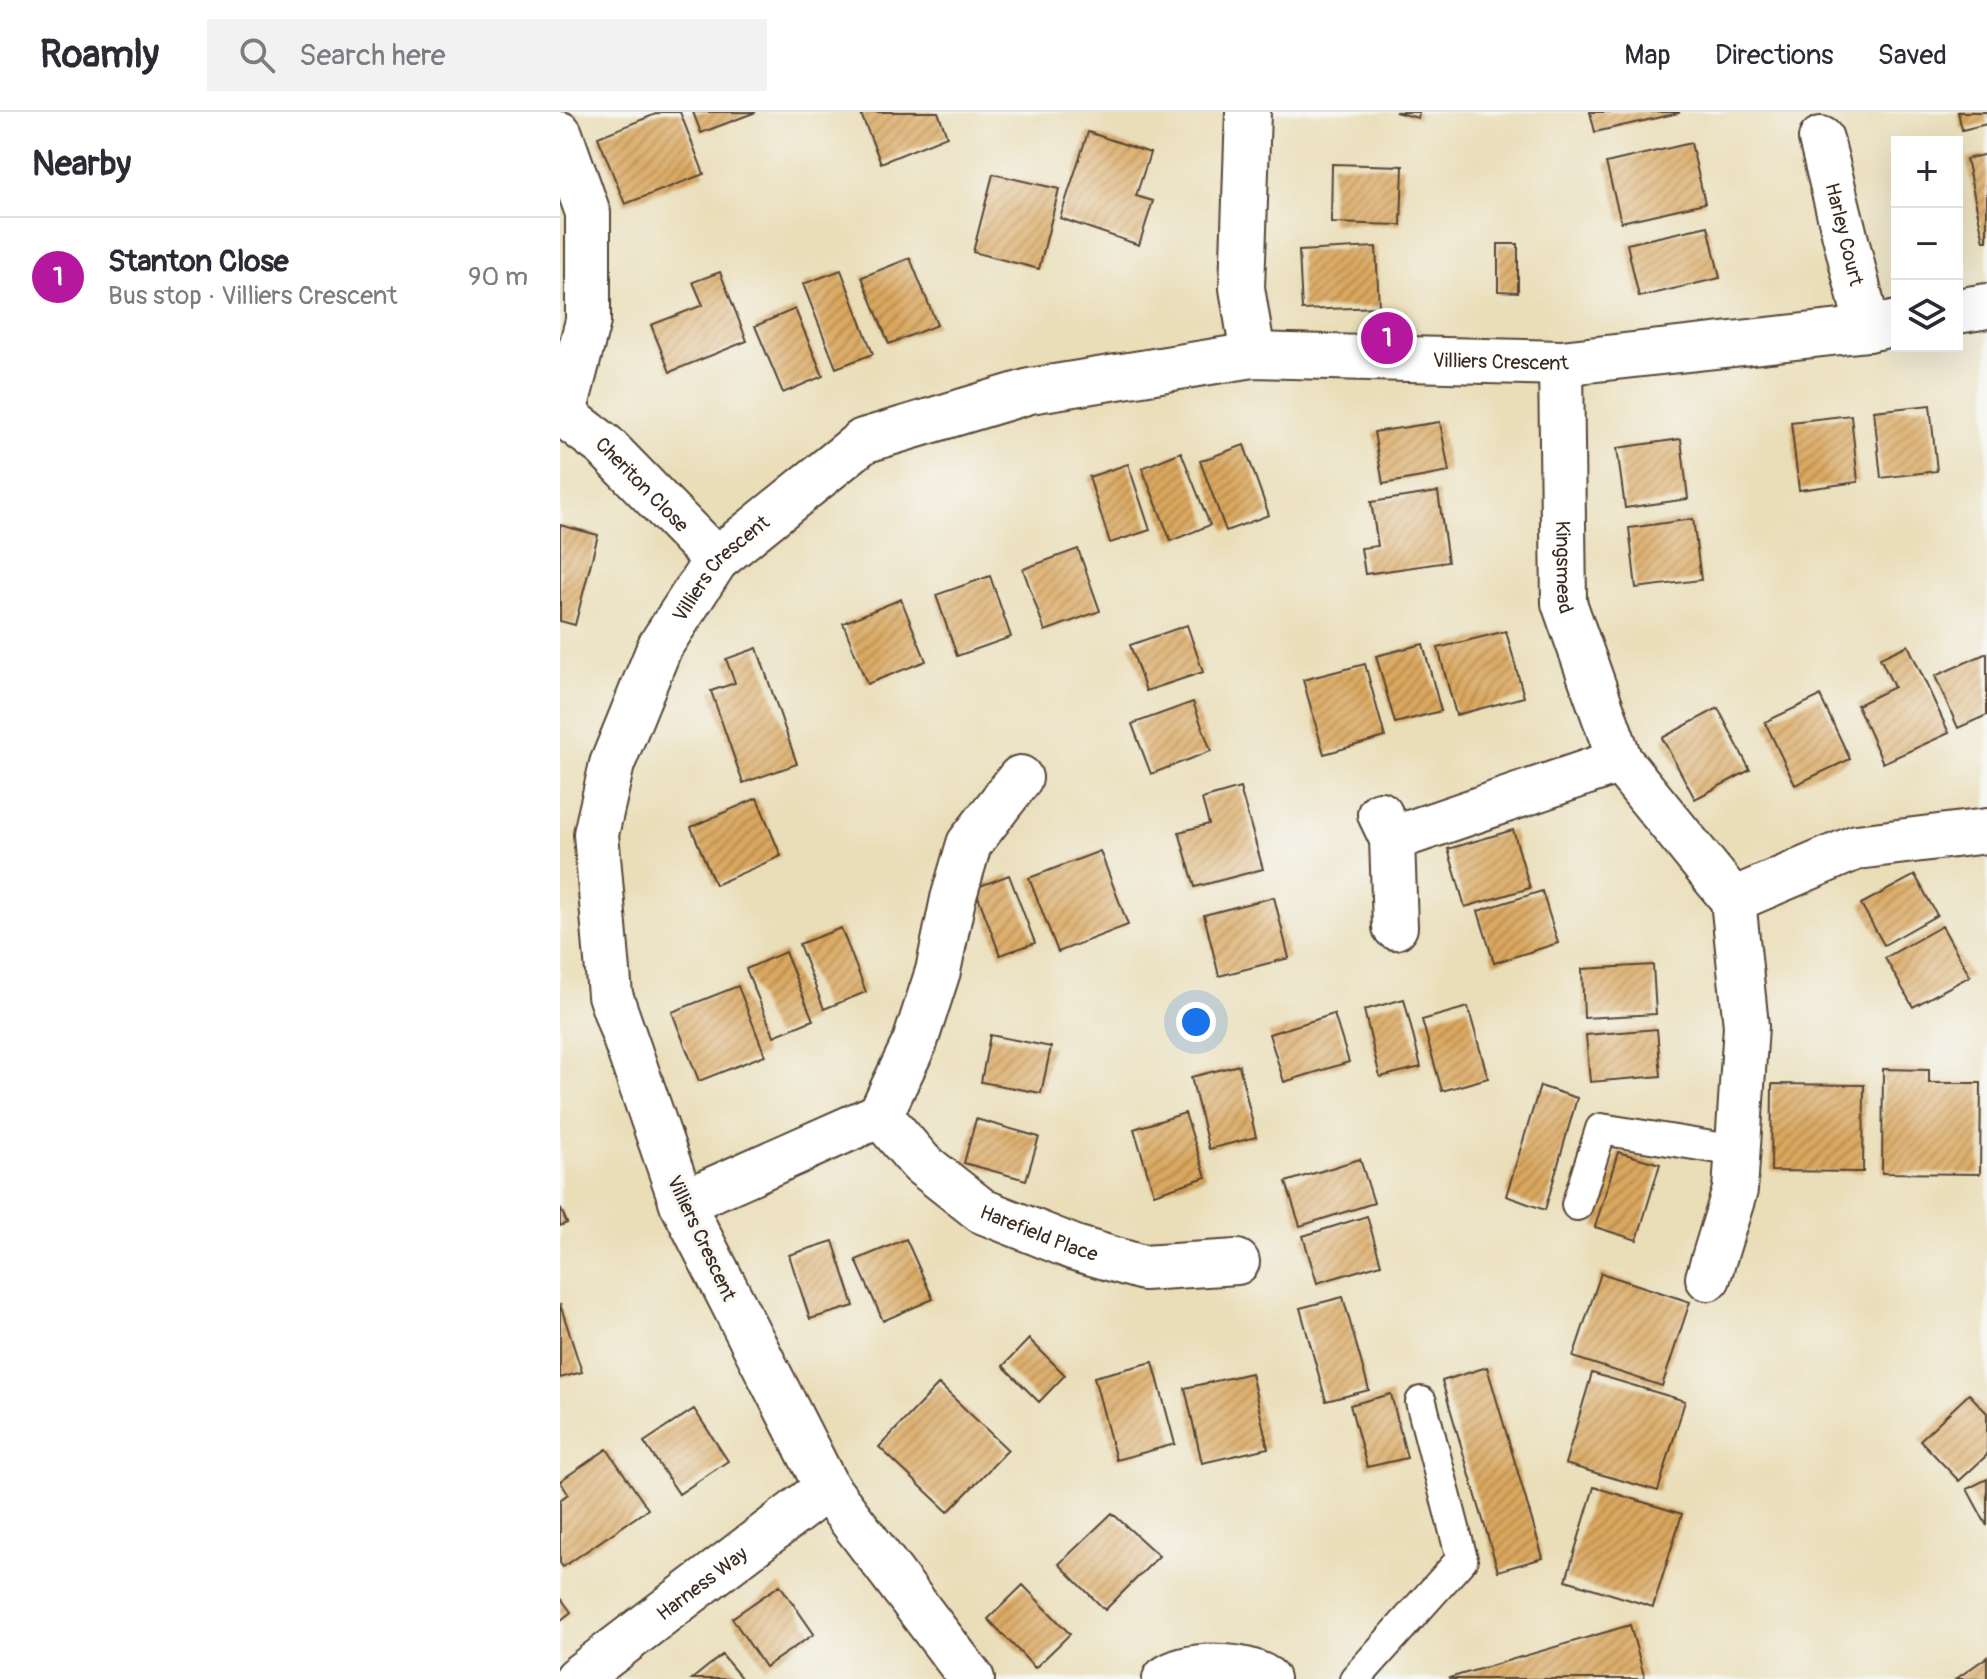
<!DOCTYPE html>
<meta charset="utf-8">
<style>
:root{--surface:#fff;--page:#f2f2f3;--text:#2b2b33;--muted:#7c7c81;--line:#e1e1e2;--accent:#b5179e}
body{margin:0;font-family:Pangolin,sans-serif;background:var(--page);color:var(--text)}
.controls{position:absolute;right:24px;top:24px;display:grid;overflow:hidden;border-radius:0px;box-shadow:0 8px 32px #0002}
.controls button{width:72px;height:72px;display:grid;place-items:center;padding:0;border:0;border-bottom:2px solid var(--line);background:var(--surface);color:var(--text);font:40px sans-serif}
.you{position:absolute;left:636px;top:910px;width:28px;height:28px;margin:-20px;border:6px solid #fff;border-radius:50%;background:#1a73e8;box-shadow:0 0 0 12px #1a73e833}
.badge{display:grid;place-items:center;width:52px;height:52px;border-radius:50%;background:var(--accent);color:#fff;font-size:26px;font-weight:700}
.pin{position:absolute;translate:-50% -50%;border:4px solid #fff;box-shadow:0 2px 8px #0006}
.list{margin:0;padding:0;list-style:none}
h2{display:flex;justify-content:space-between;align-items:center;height:104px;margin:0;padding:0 32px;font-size:34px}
h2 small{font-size:26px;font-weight:400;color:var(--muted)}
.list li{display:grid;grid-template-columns:52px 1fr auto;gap:24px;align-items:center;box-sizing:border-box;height:120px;padding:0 32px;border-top:2px solid var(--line)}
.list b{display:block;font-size:30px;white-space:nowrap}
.list p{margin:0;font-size:26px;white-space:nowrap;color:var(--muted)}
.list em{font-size:26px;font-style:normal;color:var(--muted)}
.icon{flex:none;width:44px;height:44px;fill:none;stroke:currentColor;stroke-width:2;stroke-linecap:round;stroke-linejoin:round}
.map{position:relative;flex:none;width:1427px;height:1567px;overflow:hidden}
header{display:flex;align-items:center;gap:48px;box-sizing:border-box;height:112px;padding:0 40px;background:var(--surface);border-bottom:2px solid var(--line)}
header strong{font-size:38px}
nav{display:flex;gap:44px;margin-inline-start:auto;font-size:28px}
.search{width:560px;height:72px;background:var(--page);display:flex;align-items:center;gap:20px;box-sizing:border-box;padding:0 28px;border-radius:0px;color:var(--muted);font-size:30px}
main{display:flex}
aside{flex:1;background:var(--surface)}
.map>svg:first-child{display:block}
.building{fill:url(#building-hatch)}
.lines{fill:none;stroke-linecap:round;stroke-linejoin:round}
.lane-casing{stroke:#554535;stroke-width:34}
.street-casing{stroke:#554535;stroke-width:48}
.lane{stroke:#fff;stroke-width:30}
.street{stroke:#fff;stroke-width:44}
.labels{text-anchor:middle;stroke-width:6;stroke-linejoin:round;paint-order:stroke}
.street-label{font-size:20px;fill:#3b2a1e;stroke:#f6f6f2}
</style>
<header>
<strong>Roamly</strong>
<div class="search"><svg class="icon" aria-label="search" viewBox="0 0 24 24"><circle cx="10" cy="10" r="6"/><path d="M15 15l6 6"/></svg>Search here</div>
<nav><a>Map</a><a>Directions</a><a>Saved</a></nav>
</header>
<main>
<aside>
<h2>Nearby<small></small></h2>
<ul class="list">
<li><span class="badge">1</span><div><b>Stanton Close</b><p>Bus stop · Villiers Crescent</p></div><em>90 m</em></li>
</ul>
</aside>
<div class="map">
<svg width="1427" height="1567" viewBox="0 0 1427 1567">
<defs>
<pattern id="building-hatch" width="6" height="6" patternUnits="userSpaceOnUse" patternTransform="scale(2)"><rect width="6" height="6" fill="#daa75f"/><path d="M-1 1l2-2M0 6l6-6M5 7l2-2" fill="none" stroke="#b2884e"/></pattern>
</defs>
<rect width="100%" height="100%" fill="#f6f6f2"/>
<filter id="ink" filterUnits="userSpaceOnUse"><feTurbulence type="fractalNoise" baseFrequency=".0125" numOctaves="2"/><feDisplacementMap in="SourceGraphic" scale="16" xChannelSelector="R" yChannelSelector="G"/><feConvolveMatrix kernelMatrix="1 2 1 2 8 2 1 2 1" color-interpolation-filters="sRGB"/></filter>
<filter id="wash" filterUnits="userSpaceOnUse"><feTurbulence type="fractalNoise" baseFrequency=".006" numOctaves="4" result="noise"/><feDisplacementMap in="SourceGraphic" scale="32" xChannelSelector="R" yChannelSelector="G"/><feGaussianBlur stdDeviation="1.8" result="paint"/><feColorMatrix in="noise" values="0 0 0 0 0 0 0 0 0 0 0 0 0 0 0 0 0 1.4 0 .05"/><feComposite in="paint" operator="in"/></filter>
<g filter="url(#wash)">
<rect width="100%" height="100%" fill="#eadeb9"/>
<g id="blocks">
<path class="building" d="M101,0h19l24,62 -79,30 -27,-67z
M133,0h63l-55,21z
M300,0h78l9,24 -66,27z
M835,0h24l-1,6z
M1030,0h89v1l-84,19z
M1398,0h29v12l-25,6z
M528,20l62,21 -14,43 17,5 -14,44 -79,-27z
M1131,31l14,60 -84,19 -15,-59z
M1427,42v87h-3l-18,-82z
M772,52l71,2 -2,59 -70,-2z
M433,62l66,15 -20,80 -66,-17z
M1148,114l12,52 -81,19 -12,-53z
M938,132h20v48l-20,-1z
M816,135l3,60 -77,3 -3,-59z
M350,146l27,67 -48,19 -27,-67z
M281,158l32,84 -37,14 -33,-84z
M160,160l27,69 -77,31 -19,-47 52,-20 -10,-23z
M235,197l28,67 -40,17 -28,-67z
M1370,293l7,66 -56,7 -7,-67z
M1291,303l7,67 -59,8 -8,-68z
M880,310l9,50 -66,12 -9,-52z
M1121,327l7,60 -63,9 -8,-60z
M684,333l25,70 -43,16 -26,-70z
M621,340l29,73 -39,16 -29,-73z
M568,352l22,66 -40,13 -21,-66z
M878,380l10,70 -83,12 -4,-26 17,-2 -7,-44z
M1133,407l8,61 -65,8 -7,-60z
M0,413l38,10 -23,90 -15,-4z
M518,437l22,62 -55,20 -22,-62z
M430,464l21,61 -54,19 -21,-61z
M341,487l25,62 -59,23 -24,-61z
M627,513l16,47 -57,19 -16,-46z
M946,519l18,66 -68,18 -18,-67z
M863,532l18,67 -46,12 -19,-67z
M1348,533l41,88 -66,30 -26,-58 37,-18 -14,-29z
M197,536l40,116 -54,19 -32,-92 24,-8 -9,-24z
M1427,541v62l-29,13 -23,-52z
M805,552l20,73 -61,17 -21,-74z
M1260,584l30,63 -55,26 -30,-63z
M633,590l18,49 -60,23 -19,-50z
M1158,596l32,62 -55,29 -33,-61z
M680,676l23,81 -68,18 -16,-55 30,-8 -7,-25z
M197,686l24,58 -66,29 -24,-58z
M953,718l17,58 -65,19 -17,-58z
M540,739l28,74 -70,27 -29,-74z
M449,763l26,68 -35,12 -25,-67z
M1355,763l22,40 -53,30 -23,-41z
M982,779l16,52 -64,20 -16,-52z
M714,785l15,61 -70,18 -15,-61z
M1382,814l28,50 -57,31 -28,-49z
M281,816l25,64 -42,17 -25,-65z
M225,840l28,68 -39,16 -28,-67z
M1093,853l3,49 -72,4 -2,-49z
M178,874l27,69 -66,26 -27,-69z
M844,887l17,68 -41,10 -16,-67z
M908,895l20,71 -46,13 -20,-71z
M774,902l15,48 -65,20 -15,-48z
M1097,917l4,47 -71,6 -4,-47z
M430,923l61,12 -10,46 -60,-11z
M679,953l17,72 -47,12 -18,-72z
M1323,957l46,1v13h52l-1,91 -98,-1z
M1212,972l92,1 -1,87 -92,-1z
M980,974l37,12 -32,112 -39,-14z
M625,1001l21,64 -52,17 -20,-65z
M416,1007l63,18 -13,43 -62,-17z
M1058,1040l42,12 -23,76 -42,-13z
M800,1047l14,44 -74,23 -14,-44z
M0,1095l7,16 -7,3z
M807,1104l14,48 -64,19 -14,-47z
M346,1127l27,60 -50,22 -27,-61z
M273,1129l21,65 -44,13 -21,-64z
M1041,1161l89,29 -28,84 -89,-29z
M783,1185l26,93 -43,11 -26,-93z
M0,1192l22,68 -22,6z
M469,1227l36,36 -26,27 -36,-36z
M593,1250l22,82 -59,16 -22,-83z
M927,1255l56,191 -45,13 -56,-190z
M691,1261l17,75 -66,15 -17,-75z
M1032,1261l93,28 -27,90 -93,-27z
M379,1272l69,66 -60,62 -69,-65z
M831,1282l16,64 -40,9 -17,-62z
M1409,1282l18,19v42l-28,26 -39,-41z
M134,1297l34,52 -49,33 -35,-52z
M47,1337l41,60 -85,58 -3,-4v-63l8,-6 -8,-13z
M1427,1367v47l-20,-37z
M1034,1375l88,27 -29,93 -87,-27z
M552,1401l47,43 -54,54 -46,-46z
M220,1473l34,49 -49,33 -33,-49z
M463,1473l47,49 -35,34 -47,-49z
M0,1485l11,15 -11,9z
M1070,1513l15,54h-195l-1,-1z
M162,1543l20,24h-50z
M1427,1545v22h-31z"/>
</g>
</g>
<g filter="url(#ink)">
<use href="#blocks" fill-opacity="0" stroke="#554535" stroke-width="2"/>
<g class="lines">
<g class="lane-casing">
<path id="lane" d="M1017,1093l24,-76 136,22
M795,1567l107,-120 -41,-157"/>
</g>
<g class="street-casing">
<g id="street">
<path d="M688,0l-6,176 11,67"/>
<path d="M0,22l28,79v108l-24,92"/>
<path id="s1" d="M1261,27l47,190"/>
<path d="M1397,199l30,-5"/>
<path id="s2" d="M1001,251l3,240 56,158 113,139 13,126 -11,164 -27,88"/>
<path id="s3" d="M0,300l45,34 111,114"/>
<path d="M820,702l12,25 3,88"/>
<path d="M832,727l228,-78"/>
<path d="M1173,788l124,-53 130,-16"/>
<path id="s4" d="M320,1003l41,48 61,48 93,37 68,20 94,-6"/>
<path d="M122,1091l198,-88 35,-73 23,-71 15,-72 16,-55 51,-66"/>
<path id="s5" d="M16,1567l251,-191"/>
<path id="s6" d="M412,1567l-145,-191 -145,-285 -72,-208 -14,-161 16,-70 48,-118 56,-86 147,-119 167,-50 223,-36 308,8 307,-34 29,-6"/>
<path d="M605,1567c23,-17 79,-16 102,0"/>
</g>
</g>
<use href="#lane" class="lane"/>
<use href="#street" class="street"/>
</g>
</g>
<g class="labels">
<g class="street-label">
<text dy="7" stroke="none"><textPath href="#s1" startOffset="98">Harley Court</textPath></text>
<text dy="7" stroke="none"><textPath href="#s6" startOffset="2080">Villiers Crescent</textPath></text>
<text dy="7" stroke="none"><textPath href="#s3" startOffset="110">Cheriton Close</textPath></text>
<text dy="7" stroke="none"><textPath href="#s2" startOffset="204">Kingsmead</textPath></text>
<text dy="7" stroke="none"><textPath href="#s6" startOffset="1240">Villiers Crescent</textPath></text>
<text dy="7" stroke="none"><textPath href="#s4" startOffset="202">Harefield Place</textPath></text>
<text transform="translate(142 1126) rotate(65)" y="7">Villiers Crescent</text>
<text dy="7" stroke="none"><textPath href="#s5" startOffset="158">Harness Way</textPath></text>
</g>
</g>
</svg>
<div class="controls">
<button>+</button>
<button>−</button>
<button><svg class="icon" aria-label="layers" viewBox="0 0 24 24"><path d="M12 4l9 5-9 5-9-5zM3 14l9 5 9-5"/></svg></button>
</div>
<div class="you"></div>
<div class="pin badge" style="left:827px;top:226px">1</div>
</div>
</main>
